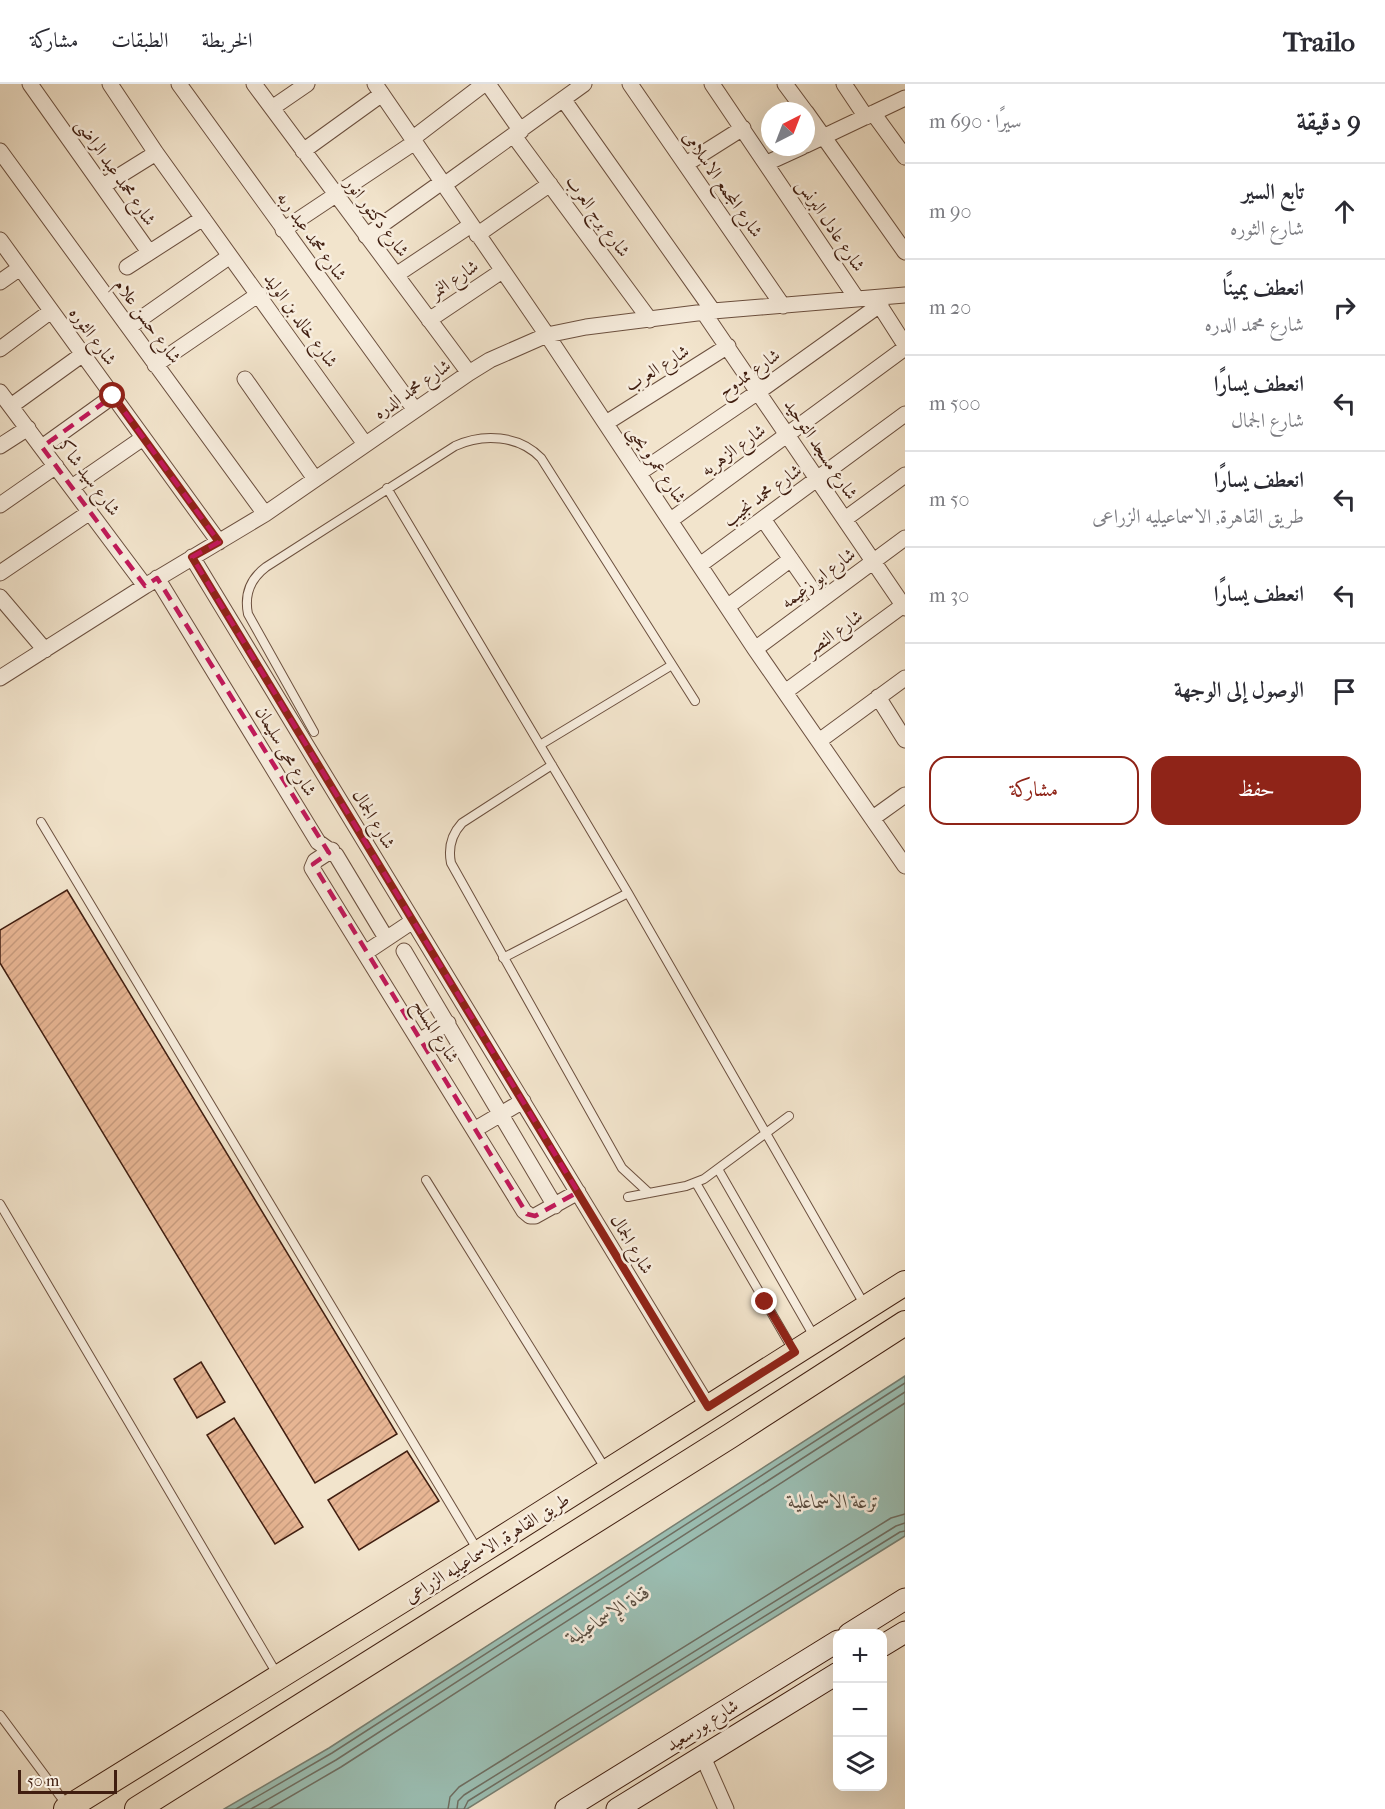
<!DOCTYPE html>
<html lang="ar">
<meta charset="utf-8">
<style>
:root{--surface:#fff;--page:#f2f2f3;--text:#2b2b33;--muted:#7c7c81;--line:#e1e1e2;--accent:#8f2418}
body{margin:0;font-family:"IM FELL French Canon",Amiri,serif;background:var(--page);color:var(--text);direction:rtl}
.controls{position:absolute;right:18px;bottom:18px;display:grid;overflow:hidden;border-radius:12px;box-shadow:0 6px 24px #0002}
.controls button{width:54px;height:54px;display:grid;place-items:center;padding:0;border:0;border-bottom:2px solid var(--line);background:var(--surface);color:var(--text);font:30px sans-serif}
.compass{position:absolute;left:761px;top:18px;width:54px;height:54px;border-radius:50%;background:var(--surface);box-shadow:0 6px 24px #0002;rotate:42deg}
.scale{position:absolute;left:18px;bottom:15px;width:99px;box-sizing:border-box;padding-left:6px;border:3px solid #401e10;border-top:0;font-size:16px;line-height:21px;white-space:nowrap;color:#401e10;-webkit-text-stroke:4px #f7edde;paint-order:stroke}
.stop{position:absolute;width:18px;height:18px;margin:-14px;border:4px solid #8f2418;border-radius:50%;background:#fff}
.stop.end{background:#8f2418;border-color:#fff;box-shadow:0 2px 6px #0008}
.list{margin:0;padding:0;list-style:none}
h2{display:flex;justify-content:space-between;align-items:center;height:78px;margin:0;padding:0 24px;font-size:26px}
h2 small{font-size:20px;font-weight:400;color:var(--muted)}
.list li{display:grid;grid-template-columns:39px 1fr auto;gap:18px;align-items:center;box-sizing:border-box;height:96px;padding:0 24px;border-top:2px solid var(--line)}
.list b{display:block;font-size:22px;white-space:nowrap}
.list p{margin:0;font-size:20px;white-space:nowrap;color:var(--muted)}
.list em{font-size:20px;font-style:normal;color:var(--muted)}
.actions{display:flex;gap:12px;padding:18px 24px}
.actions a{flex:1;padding:14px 0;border:2px solid var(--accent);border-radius:18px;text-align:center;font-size:21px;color:var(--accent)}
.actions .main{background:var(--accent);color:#fff}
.icon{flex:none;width:33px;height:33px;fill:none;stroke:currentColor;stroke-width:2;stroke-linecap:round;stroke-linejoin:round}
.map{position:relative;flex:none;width:905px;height:1725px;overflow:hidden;direction:ltr}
header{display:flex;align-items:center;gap:36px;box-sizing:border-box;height:84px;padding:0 30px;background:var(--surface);border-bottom:2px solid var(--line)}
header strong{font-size:28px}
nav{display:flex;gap:33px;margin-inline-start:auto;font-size:21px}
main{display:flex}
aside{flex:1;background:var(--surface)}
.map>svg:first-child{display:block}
.water{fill:#9bbfb4;stroke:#777f72;stroke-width:1.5}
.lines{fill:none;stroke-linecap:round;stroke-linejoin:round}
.shore{stroke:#6e6e62;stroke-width:1.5}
.building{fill:url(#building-hatch);stroke:#401e10;stroke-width:1.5}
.lane-casing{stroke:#6c503f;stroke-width:10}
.street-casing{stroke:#6c503f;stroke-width:17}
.secondary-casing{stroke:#401e10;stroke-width:23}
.primary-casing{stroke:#401e10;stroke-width:26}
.lane{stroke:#f7edde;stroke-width:8}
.street{stroke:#f7edde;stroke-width:15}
.secondary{stroke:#f7edde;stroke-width:21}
.primary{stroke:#f2e4cc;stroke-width:24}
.route{stroke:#8f2418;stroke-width:8}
.marked{fill:none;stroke:#c2185b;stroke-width:4.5;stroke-dasharray:12 8;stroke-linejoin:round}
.labels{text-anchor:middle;stroke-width:5;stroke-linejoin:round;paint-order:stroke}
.street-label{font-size:18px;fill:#401e10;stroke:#f7edde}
.water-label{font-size:20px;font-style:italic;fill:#5b4e41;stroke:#f7edde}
</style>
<header>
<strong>Trailo</strong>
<nav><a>الخريطة</a><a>الطبقات</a><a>مشاركة</a></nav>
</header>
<main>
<aside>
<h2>9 دقيقة<small>سيرًا · 690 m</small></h2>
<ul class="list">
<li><svg class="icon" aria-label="ahead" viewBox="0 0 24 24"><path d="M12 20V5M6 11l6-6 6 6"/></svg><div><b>تابع السير</b><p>شارع الثوره</p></div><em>90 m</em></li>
<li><svg class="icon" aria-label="right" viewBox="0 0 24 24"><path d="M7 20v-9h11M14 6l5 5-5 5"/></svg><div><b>انعطف يمينًا</b><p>شارع محمد الدره</p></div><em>20 m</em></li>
<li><svg class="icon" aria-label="left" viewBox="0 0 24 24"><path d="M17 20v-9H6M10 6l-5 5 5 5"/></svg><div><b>انعطف يسارًا</b><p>شارع الجمال</p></div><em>500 m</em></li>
<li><svg class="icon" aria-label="left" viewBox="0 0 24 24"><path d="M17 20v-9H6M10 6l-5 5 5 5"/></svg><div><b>انعطف يسارًا</b><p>طريق القاهرة, الاسماعيليه الزراعى</p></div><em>50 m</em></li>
<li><svg class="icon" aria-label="left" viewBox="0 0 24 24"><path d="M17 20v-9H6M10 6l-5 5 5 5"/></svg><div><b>انعطف يسارًا</b></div><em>30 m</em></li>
<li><svg class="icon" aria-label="arrive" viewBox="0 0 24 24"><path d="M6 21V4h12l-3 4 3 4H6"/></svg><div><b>الوصول إلى الوجهة</b></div></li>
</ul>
<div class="actions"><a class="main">حفظ</a><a>مشاركة</a></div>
</aside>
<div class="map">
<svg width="905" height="1725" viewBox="0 0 905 1725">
<defs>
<pattern id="building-hatch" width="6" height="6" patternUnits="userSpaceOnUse" patternTransform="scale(1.5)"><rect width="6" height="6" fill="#e7b593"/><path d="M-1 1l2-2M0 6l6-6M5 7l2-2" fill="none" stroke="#c79b7e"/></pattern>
</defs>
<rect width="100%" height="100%" fill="#f2e4cc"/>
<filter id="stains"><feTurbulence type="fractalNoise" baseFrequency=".00333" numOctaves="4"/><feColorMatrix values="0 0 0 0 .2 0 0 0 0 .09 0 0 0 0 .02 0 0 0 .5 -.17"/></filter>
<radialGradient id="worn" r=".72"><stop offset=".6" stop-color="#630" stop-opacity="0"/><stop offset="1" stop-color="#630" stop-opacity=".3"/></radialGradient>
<path class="water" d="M905,1292v160l-438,273h-243l105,-61z"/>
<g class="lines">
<path class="shore" d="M236,1725l96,-56 573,-370
M251,1725l85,-49 569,-368
M269,1725l72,-42 564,-364
M448,1725l2,-12 9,-10 432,-269 14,-4
M457,1725l1,-8 6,-6 432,-269 9,-3
M464,1725l4,-8 432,-269 5,-1"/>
</g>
<path class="building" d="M67,806l330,544 -82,49 -315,-520v-33z
M201,1278l24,40 -28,16 -23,-39z
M234,1334l69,109 -28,17 -68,-109z
M407,1367l32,50 -80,49 -31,-50z"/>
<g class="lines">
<g class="lane-casing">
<path id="lane" d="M387,404l241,405 236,411
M314,648l-66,-118c-4,-20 2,-35 18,-47l189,-121c28,-13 64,-11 86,12l154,243
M540,661l132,-80
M552,681l-90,58c-11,12 -14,25 -11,40l171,305 27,25
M41,738l436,727
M503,874l125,-65
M718,1085l97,169
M426,1096l179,288
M696,1099l97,167
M628,1113l58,-11 18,-7 85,-63
M0,1120l277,470
M0,1631l66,89"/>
</g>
<g class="street-casing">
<path id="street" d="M30,0l119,168
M110,0l46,69 209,291
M179,0l236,326
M254,0l215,289
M375,0l172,251 208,314 150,217
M488,0l33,47
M630,0l153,222
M712,0l145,215
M785,0l20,27
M844,0l22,33
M563,15l150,212
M272,24l35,-24
M806,28l99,140
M873,29l32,44
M514,52l136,184
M412,55l72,-55
M806,61l99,-47
M0,67l265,363
M303,67l79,-57
M767,79l35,-16
M686,80l57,-36
M444,101l140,-101
M103,102l53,-33
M283,146l132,-88
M477,151l73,-51
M366,152l76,-54
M0,156l219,302
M127,183l76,-49
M396,191l75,-50
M0,198l20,-14
M875,214l30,47
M704,229l201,295
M429,236l73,-49
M129,243l101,-71
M0,265l51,-38
M155,281l104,-71
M245,295l70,100
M0,308l145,194
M11,322l72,-52
M606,339l122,-77
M0,362l28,-18
M42,363l71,-51
M639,389l119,-81 123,-88
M72,403l71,-49
M0,421l56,-39
M763,435l57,82
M845,435l60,-44
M671,436l234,-172
M192,473l516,850
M700,481l205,-151
M0,489l90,-61
M157,494l161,264 18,13 50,83
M0,513l45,53
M727,523l64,-48
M755,565l150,-111
M0,594l145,-92 120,-72 204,-141 21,-13 57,-25 39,-8 127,-16 192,-16
M785,608l120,-88
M878,613l27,43
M819,657l86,-63
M873,734l32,-23
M332,766l-17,11 -3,7 212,343 6,5h5l43,-24
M404,867l151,255
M365,869l48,-32
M419,957l29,-18
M474,1046l49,-29
M703,1673l23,52"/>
</g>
<g class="secondary-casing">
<path id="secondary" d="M849,1550l56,-35
M882,1562l23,-14
M566,1725l272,-168
M617,1725l221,-136"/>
</g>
<g class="primary-casing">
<path id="primary" d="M66,1725l414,-257 425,-269
M137,1725l593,-373 175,-113"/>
</g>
<use href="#lane" class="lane"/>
<use href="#street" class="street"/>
<use href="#secondary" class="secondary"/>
<use href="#primary" class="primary"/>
</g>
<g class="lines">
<path class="route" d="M113,312l106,146 -27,15 516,850 87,-55 -30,-50"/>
</g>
<path class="marked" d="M113,312l106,146 -27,15 386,635 -43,24 -8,-2 -214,-350 16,-11 -172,-275 -12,8 -103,-139z"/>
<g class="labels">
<g class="street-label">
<text transform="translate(116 88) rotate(55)" y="6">شارع محمد عبد الراضى</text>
<text transform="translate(723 100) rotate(55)" y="6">شارع المجمع الاسلامى</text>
<text transform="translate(598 132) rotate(54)" y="6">شارع برج العرب</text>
<text transform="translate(377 133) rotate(53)" y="6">شارع دكتور انور</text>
<text transform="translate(831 141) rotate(56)" y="6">شارع عادل البرنس</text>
<text transform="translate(312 152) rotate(54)" y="6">شارع محمد عبد ربه</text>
<text transform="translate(454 195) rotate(-34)" y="6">شارع النمر</text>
<text transform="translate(301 236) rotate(54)" y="6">شارع خالد بن الوليد</text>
<text transform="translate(148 237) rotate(54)" y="6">شارع حسن علام</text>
<text transform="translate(93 252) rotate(54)" y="6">شارع الثوره</text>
<text transform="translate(657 284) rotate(-32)" y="6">شارع العرب</text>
<text transform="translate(749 289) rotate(-35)" y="6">شارع ممدوح</text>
<text transform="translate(412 305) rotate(-35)" y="6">شارع محمد الدره</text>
<text transform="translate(821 365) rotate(56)" y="6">شارع مسجد التوحيد</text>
<text transform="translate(733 366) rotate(-36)" y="6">شارع الزهريه</text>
<text transform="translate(657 380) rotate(56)" y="6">شارع عمرو يحيى</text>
<text transform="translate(89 393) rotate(53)" y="6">شارع سيد شاكر</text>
<text transform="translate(762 411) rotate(-36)" y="6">شارع محمد نجيب</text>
<text transform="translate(818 494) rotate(-37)" y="6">شارع ابو زعيمه</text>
<text transform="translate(834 549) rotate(-36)" y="6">شارع النصر</text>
<text transform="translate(286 667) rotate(59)" y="6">شارع محى سليمان</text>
<text transform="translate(374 735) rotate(59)" y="6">شارع الجمال</text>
<text transform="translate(436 947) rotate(58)" y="6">شارع المسلح</text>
<text transform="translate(632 1160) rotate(59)" y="6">شارع الجمال</text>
<text transform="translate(487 1464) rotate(-32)" y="6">طريق القاهرة, الاسماعيليه الزراعى</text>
<text transform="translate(702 1641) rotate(-32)" y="6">شارع بورسعيد</text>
</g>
<g class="water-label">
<text x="834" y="1424">ترعة الاسماعلية</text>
<text transform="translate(608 1530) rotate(-32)" y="7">قناة الإسماعيلية</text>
</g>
</g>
<rect width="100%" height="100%" filter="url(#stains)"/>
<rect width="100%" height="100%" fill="url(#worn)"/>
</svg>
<div class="controls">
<button>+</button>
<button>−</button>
<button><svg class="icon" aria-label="layers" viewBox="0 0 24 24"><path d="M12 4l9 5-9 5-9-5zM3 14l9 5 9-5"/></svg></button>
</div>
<svg class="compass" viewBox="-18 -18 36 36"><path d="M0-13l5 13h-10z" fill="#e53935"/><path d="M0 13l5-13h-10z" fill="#7c7c81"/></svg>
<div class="scale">50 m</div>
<div class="stop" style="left:113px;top:312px"></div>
<div class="stop end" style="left:765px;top:1218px"></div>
</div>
</main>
